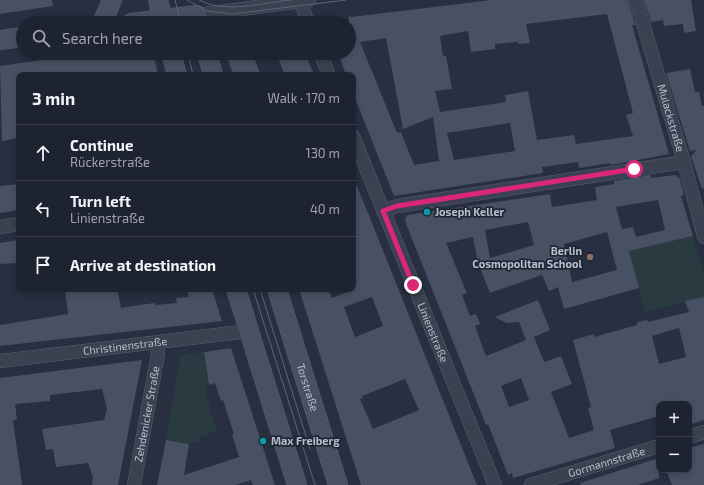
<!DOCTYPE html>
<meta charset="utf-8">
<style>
:root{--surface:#1d2330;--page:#252b38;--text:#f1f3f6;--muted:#a0a4ab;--line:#3b404c}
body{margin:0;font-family:"Exo 2",sans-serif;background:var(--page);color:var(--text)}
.controls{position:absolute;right:12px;bottom:12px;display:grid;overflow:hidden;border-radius:8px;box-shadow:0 2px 6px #0003}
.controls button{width:36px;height:36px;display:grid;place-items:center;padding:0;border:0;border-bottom:1px solid var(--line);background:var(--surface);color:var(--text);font:20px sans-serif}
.stop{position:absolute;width:12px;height:12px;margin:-9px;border:3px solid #db2777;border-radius:50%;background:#fff}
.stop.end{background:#db2777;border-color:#fff;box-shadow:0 1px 4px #0008}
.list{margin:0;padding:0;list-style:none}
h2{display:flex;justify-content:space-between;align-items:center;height:52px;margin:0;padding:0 16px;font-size:17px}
h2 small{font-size:13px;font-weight:400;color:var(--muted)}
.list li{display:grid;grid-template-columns:26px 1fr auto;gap:12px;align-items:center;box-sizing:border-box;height:56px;padding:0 16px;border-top:1px solid var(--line)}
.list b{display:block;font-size:15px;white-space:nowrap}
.list p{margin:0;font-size:13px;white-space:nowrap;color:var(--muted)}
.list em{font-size:13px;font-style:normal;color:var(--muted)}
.icon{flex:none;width:22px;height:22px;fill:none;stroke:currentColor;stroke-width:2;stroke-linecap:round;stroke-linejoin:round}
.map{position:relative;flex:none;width:704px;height:485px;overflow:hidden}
.search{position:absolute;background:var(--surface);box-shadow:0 2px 6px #0003;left:16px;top:16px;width:340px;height:44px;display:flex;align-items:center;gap:10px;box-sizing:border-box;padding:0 14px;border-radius:22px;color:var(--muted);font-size:15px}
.panel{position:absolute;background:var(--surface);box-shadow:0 2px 6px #0003;left:16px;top:72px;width:340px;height:220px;border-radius:8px}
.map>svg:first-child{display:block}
.green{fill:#293b41}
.building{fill:#485064;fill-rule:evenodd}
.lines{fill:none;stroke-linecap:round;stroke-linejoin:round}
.street-casing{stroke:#595f6d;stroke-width:14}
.secondary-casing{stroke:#595f6d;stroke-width:20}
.street{stroke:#3b4150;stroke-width:13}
.secondary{stroke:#495063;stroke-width:19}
.tram{stroke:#5d6577;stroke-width:1}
.route{stroke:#db2777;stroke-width:5}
.culture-dot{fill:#0f9aa8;stroke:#202635;stroke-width:1.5}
.education-dot{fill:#8d6e63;stroke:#202635;stroke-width:1.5}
.labels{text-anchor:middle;stroke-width:3.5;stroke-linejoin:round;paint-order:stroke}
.street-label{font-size:11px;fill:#b8bdca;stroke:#202635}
.poi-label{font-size:11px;font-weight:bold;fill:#b8bdca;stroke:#202635;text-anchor:start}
</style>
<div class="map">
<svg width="704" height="485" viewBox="0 0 704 485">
<rect width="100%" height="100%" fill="#272f40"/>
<path class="green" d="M693,236l11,37v24l-59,15 -16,-61z
M204,352l5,33 -4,1 1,12 5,5 -3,1c2,10 7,17 9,27l-18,6 1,4 -11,3 -23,-4 15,-86z"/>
<path class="building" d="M0,0h52l1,6 -53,8z
M492,0h136l7,25h-3l37,129 -58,11 -1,-2 -31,5 -1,-6 -36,5 1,6 -149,23 -41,-103v-18h-7l-8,-22h11v-38l2,2zM607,14l26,99 -7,2 7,21 -57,8 -2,-9 -37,5 -9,-49 -23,4 1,7 -66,10 -5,-21 17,-2 -6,-33h-3l-3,-20 28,-5 3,21 24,-3v-5l23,-2v2l12,-1 -4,-19zM386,38l17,91 30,-12 6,44 -25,4 -13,-33 -4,1 -37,-91zM510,123l5,28 -61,9 -7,-27z
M644,0h47l5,31 -12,2 -1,-9 -19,2 -1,-6 -12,2z
M91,53h60l4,8 3,14h-139v63l-17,3 -2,-75z
M226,53h26l9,22h-28z
M276,53h29l9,22h-29z
M690,69l5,23h4l3,14h2v82l-2,1 -11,-33 6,-6 -7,1 -24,-78z
M650,175l1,3 24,-3 5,4 4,16 -3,1 12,40 -64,15 10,37 -75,21 -6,-22 -9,4 -7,-16 -52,18 -12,-30 -5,-26 -27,6 21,50 -5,2 8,21 6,-2 4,10 -5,2 11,30 40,-16 -7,-18 -12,1 -12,-6 43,-17 12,30 -16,7 10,25 17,-6 11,28 -21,8 18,46 25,-8 -6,-22 3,-1 -18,-67 21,-6v3l43,-12v-3l10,-2 1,2 41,-10 -4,-11 19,-4v123l-15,5v-21h-30v12l-49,14 5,18 -102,30 -1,-5 -4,2 -20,-51 -2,1 -81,-204 1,-4 2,-2 142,-21 2,13 45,-7 -2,-13 19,-3v-3zM658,200l7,30 -29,7 -3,-10 -11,2 -6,-22zM528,222l6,23 -44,13 -5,-28zM607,232l10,38 -45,12 -8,-38zM679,328l7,29 -27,7 -7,-28zM521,378l8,22 -20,7 -8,-21z
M353,177l17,41 107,267h-116l-62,-196h29l4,9 21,-8zM372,297l11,29 -28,11 -11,-30zM405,379l14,31 -46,19 -13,-30 3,-1 -1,-2z
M19,184v26l-19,3v-27z
M19,240v23l-19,1v-21z
M65,289h52l4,19 26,-4 8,-1v2l22,-2 -1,-5 13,-1 -2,-8h25l10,32 -222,25v-21l68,-11z
M231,348l44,137h-22l-2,-5 -16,5h-78l9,-45 23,4 -5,31 55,-18 -7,-23h2l-11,-34 -2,1 -6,-18 -6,2 -5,-33z
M142,360l-24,125h-26l1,-8 -5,-14 -32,4 -3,-18 -7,1 -4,-21 62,-9 3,-11 -5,-20 -52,6v6l-35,3 2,16h-4l9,65h-22v-107z
M704,444v41h-32l-6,-15h23v-22z
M659,458v20l-21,7h-57l-1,-2z"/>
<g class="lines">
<g class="street-casing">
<g id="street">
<path d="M300,0l8,23"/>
<path id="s1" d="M636,0l48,162 20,75"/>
<path d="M197,15l112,-15"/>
<path d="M320,53l9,22"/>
<path id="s2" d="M353,136l142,349"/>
<path d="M383,211l14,-5 287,-44"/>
<path d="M0,227l19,-3"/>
<path id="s3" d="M0,361l249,-30"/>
<path d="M689,437l15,-5"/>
<path id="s4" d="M134,485l24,-131 -1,-11"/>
<path id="s5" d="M531,485l128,-39"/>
</g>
</g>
<g class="secondary-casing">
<g id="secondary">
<path d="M158,0l6,23"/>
<path d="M102,23l10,-23"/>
<path d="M131,23l66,-8"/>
<path d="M0,40l23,-3"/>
<path d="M171,53l6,22"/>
<path d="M207,53l6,22"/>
<path d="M236,289l61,196"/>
<path id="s6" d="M277,289l61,196"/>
</g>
</g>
<use href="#street" class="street"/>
<use href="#secondary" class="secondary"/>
<path class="tram" d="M175,0l6,23
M187,0l20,11 25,3 114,-14
M199,0c27,14 62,3 91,0
M188,53l5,22
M253,289l62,196
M260,289l50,160"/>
</g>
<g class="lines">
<path class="route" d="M413,285l-30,-74 14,-5 237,-37"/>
</g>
<g class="culture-dot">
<circle cx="427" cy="212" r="4"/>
<circle cx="263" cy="441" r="4"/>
</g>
<circle class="education-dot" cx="590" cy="257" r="4"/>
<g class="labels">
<g class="street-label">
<text dy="4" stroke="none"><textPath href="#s1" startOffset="123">Mulackstraße</textPath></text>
<text dy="4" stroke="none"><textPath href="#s2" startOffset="212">Linienstraße</textPath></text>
<text dy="4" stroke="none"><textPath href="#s3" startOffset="126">Christinenstraße</textPath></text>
<text dy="4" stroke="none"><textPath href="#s6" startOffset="103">Torstraße</textPath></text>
<text dy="4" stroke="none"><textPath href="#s4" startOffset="72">Zehdenicker Straße</textPath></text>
<text dy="4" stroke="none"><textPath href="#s5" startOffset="79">Gormannstraße</textPath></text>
</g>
<g class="poi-label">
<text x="435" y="216">Joseph Keller</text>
<text x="582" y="255" text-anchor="end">Berlin<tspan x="582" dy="13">Cosmopolitan School</tspan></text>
<text x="271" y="445">Max Freiberg</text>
</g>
</g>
</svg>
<div class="controls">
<button>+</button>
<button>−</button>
</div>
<div class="stop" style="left:634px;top:169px"></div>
<div class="stop end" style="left:413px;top:285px"></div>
<div class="search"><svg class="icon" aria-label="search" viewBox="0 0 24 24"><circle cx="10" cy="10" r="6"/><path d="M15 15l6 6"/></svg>Search here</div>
<section class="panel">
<h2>3 min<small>Walk · 170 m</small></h2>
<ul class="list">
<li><svg class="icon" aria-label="ahead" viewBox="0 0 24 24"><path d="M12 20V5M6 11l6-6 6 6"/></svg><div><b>Continue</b><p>Rückerstraße</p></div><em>130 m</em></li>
<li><svg class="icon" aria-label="left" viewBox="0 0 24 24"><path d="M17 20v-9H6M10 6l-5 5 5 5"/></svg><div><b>Turn left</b><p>Linienstraße</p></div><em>40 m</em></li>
<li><svg class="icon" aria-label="arrive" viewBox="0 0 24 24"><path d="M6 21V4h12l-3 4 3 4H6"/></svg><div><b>Arrive at destination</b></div></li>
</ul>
</section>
</div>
